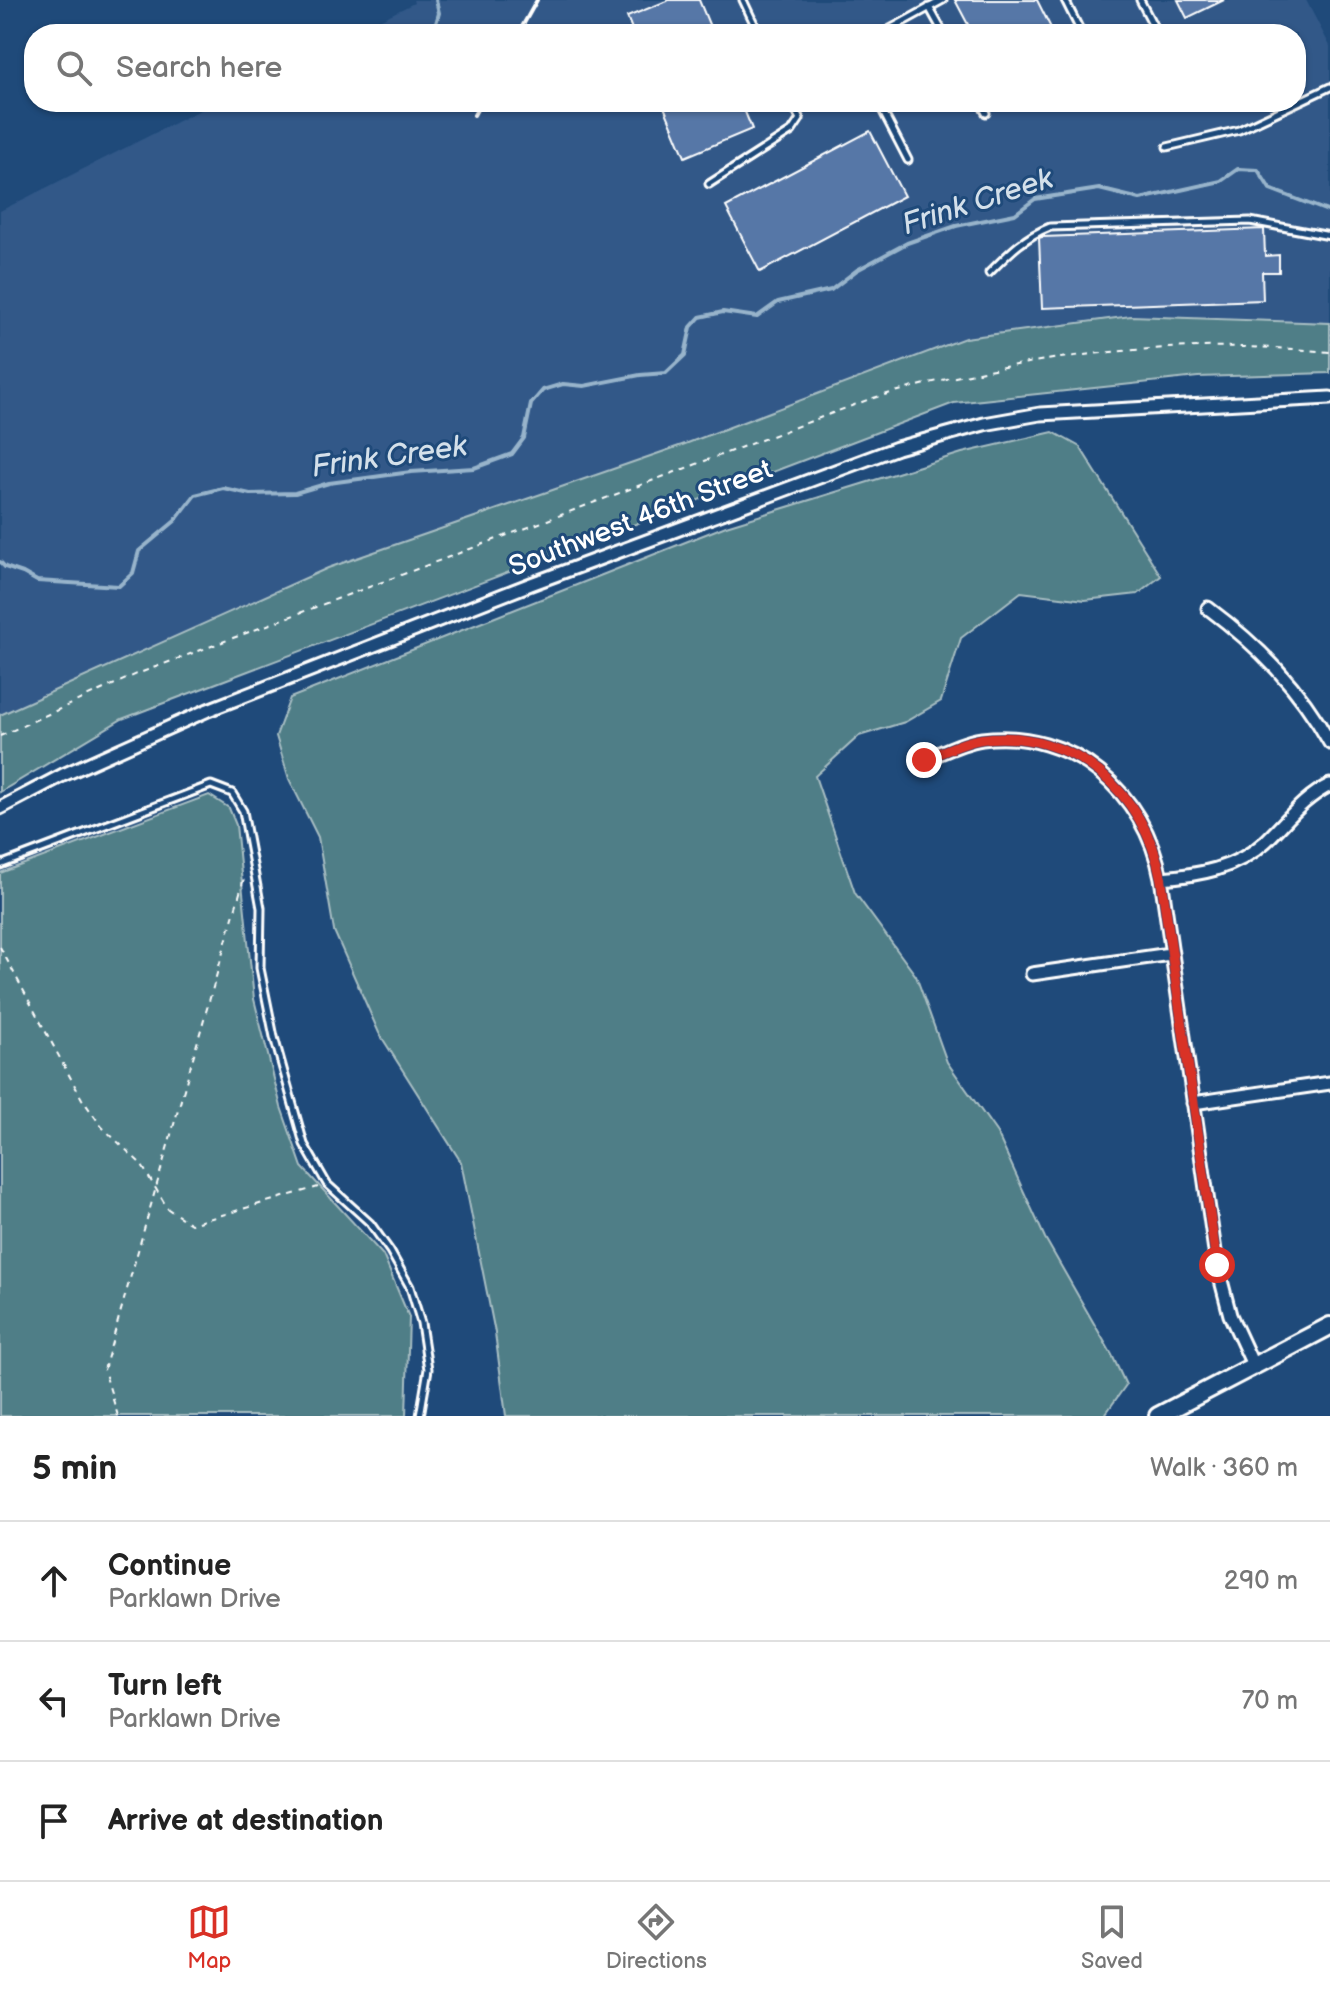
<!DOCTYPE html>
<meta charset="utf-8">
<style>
:root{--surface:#fff;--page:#f6f6f6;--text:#222;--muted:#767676;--line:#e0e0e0;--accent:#d93025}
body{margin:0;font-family:"Balsamiq Sans",sans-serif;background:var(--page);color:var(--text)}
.stop{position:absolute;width:24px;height:24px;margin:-18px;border:6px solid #d93025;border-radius:50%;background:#fff}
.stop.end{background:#d93025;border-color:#fff;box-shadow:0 2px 8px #0008}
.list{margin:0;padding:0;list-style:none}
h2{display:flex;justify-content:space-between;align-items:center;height:104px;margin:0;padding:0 32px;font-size:34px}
h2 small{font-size:26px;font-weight:400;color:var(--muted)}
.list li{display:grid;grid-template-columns:52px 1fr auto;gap:24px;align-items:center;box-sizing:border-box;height:120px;padding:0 32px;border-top:2px solid var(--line)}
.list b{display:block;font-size:30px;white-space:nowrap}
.list p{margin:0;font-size:26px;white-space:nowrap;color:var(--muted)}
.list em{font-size:26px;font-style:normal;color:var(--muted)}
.icon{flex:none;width:44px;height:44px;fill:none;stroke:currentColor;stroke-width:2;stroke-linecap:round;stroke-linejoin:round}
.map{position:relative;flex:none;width:1330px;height:1416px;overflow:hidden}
.search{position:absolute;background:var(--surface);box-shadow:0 2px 6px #0004;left:24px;right:24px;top:24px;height:88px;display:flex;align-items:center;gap:20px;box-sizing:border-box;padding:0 28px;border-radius:32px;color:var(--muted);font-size:30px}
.sheet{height:464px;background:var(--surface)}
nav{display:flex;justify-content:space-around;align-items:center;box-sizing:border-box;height:112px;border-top:2px solid var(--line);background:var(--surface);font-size:22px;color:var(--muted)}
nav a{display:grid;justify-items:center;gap:4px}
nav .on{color:var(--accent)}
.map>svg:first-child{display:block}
.built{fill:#305888}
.green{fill:#507e87;stroke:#a8bec3;stroke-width:2}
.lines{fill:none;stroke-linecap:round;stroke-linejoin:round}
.stream{stroke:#98b4cb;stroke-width:4}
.building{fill:#5677a7;stroke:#fff;stroke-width:2}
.lane-casing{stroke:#fff;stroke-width:11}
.street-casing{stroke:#fff;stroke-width:17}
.secondary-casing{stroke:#fff;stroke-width:22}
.path{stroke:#fff;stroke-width:2;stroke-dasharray:6 6;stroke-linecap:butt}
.lane{stroke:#1f4a7a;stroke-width:5}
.street{stroke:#1f4a7a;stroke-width:11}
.secondary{stroke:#1f4a7a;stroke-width:16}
.rail{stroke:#fff;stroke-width:4}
.route{stroke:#d93025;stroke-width:10}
.labels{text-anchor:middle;stroke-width:6;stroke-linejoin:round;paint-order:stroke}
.street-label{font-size:28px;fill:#fff;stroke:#1f4a7a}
.water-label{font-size:30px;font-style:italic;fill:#d4e0ea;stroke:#1f4a7a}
</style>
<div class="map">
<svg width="1330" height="1416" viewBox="0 0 1330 1416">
<rect width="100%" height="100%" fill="#1f4a7a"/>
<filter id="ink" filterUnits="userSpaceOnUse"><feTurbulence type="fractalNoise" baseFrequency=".0125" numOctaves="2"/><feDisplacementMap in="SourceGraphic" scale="16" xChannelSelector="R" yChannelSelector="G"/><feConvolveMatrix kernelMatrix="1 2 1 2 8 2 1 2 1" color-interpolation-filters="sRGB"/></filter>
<g filter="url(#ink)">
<path class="built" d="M413,0h893l24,46v277l-199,-7 -446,128 -357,124 -328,147v-504l216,-109h1080v-68h-945l63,-31z"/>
<path class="green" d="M1131,316l199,7v50l-132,4 -244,26 -832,316 -122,73v-77l328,-147 357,-124 280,-106z
M1053,432l27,15 81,129 -23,18 -53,6 -64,-8 -60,46 -20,63 -36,21 -46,14 -44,40 40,117 61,83 31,86 50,71 48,105 67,117 14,30 -22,31h-598l-11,-83 -34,-171 -82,-129 -45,-102 -16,-94 -29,-58 -13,-43 14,-38 436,-172 236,-73z
M209,795l20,13 7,17 18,174 27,108 21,60 81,88 26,62 -3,99h-406v-543z"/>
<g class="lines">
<path class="stream" d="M433,34l6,-21 -3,-13
M0,562l5,5 18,6 14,8 82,5 14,-13 6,-22 36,-30 20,-26 28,-7 27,6 45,-1 34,-10 82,-11 63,-4 38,-14 12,-16 7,-34 12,-14 20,-6 21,2 56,-11 26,-2 19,-18 6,-28 9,-10 23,-5 34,5 21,-15 53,-12 26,-20 50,-27 49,-17 59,-12 20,-15 64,-10 41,10 81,-18 17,-12 20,1 12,19 60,23"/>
</g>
<path class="building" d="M669,0h30l14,34h-79l-7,-17z
M955,0h82l17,34h-81z
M1178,0h46l-37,18z
M662,102h79l11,27 -67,28z
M870,131l34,65 -144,76 -34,-65z
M1264,229l1,27 14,-1v17h-17l1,28 -221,8 -3,-70 3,-1z"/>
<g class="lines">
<g class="lane-casing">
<path id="lane" d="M743,0l16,34
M1065,0l17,34
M1140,0l16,31
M929,7l15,27
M881,34l62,-34
M878,102l30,58
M980,102l6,11
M1167,147l72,-17 91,-43
M709,184l83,-53 8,-12 -9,-17
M989,273c19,-19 35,-36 61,-46l200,-6 80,15
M0,865l211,-80 21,8 11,18 18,97 -1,60 14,69 30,107 23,40 43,39 20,28 20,36 11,36 7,46 -8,47"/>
</g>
<g class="street-casing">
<path id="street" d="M1208,608c51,38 91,79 122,135
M924,760c19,-8 38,-18 58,-21 90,-11 163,53 179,139l56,387 13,50 24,52
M0,808l63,-33 145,-65 323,-126 366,-136 87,-24 56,-10 290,-16
M1161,878c37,-3 75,-9 104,-36 21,-20 38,-44 65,-57
M1032,974l138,-20
M1193,1103l137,-20"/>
</g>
<g class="secondary-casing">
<path id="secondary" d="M1158,1416l172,-90"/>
</g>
<path class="path" d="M0,736l137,-62 733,-275c151,-44 303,-62 460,-47
M0,947l82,152 20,28 39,37 27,45 23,15 127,-37
M118,1416l-14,-46 141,-495"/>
<use href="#lane" class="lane"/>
<use href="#street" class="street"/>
<use href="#secondary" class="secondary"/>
<path class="rail" d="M518,34l19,-34
M474,115l7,-13"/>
</g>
</g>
<g class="lines" filter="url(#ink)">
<path class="route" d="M924,760c19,-8 38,-18 58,-21 90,-11 163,53 179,139l56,387"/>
</g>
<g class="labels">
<g class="street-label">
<text transform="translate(640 517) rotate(-21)" y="10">Southwest 46th Street</text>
</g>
<g class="water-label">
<text transform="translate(977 201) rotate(-18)" y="10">Frink Creek</text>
<text transform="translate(389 456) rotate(-8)" y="10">Frink Creek</text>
</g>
</g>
</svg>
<div class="stop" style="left:1217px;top:1265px"></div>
<div class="stop end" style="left:924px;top:760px"></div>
<div class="search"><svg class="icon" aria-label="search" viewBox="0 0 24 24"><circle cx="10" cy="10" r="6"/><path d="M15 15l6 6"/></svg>Search here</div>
</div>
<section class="sheet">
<h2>5 min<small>Walk · 360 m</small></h2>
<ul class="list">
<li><svg class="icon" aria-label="ahead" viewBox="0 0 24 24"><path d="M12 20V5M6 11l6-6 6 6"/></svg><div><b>Continue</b><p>Parklawn Drive</p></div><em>290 m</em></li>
<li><svg class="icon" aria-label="left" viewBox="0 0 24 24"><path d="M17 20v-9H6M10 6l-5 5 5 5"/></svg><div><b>Turn left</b><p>Parklawn Drive</p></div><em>70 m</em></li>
<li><svg class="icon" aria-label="arrive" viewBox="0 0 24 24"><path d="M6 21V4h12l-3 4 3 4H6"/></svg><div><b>Arrive at destination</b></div></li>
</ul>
</section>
<nav>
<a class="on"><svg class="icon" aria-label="map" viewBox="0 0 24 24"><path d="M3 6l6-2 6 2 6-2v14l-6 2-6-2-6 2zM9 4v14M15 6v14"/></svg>Map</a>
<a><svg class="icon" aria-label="directions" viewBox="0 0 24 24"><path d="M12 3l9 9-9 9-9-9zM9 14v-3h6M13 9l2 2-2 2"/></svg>Directions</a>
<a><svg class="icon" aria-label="saved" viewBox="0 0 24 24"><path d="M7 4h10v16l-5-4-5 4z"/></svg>Saved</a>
</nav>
